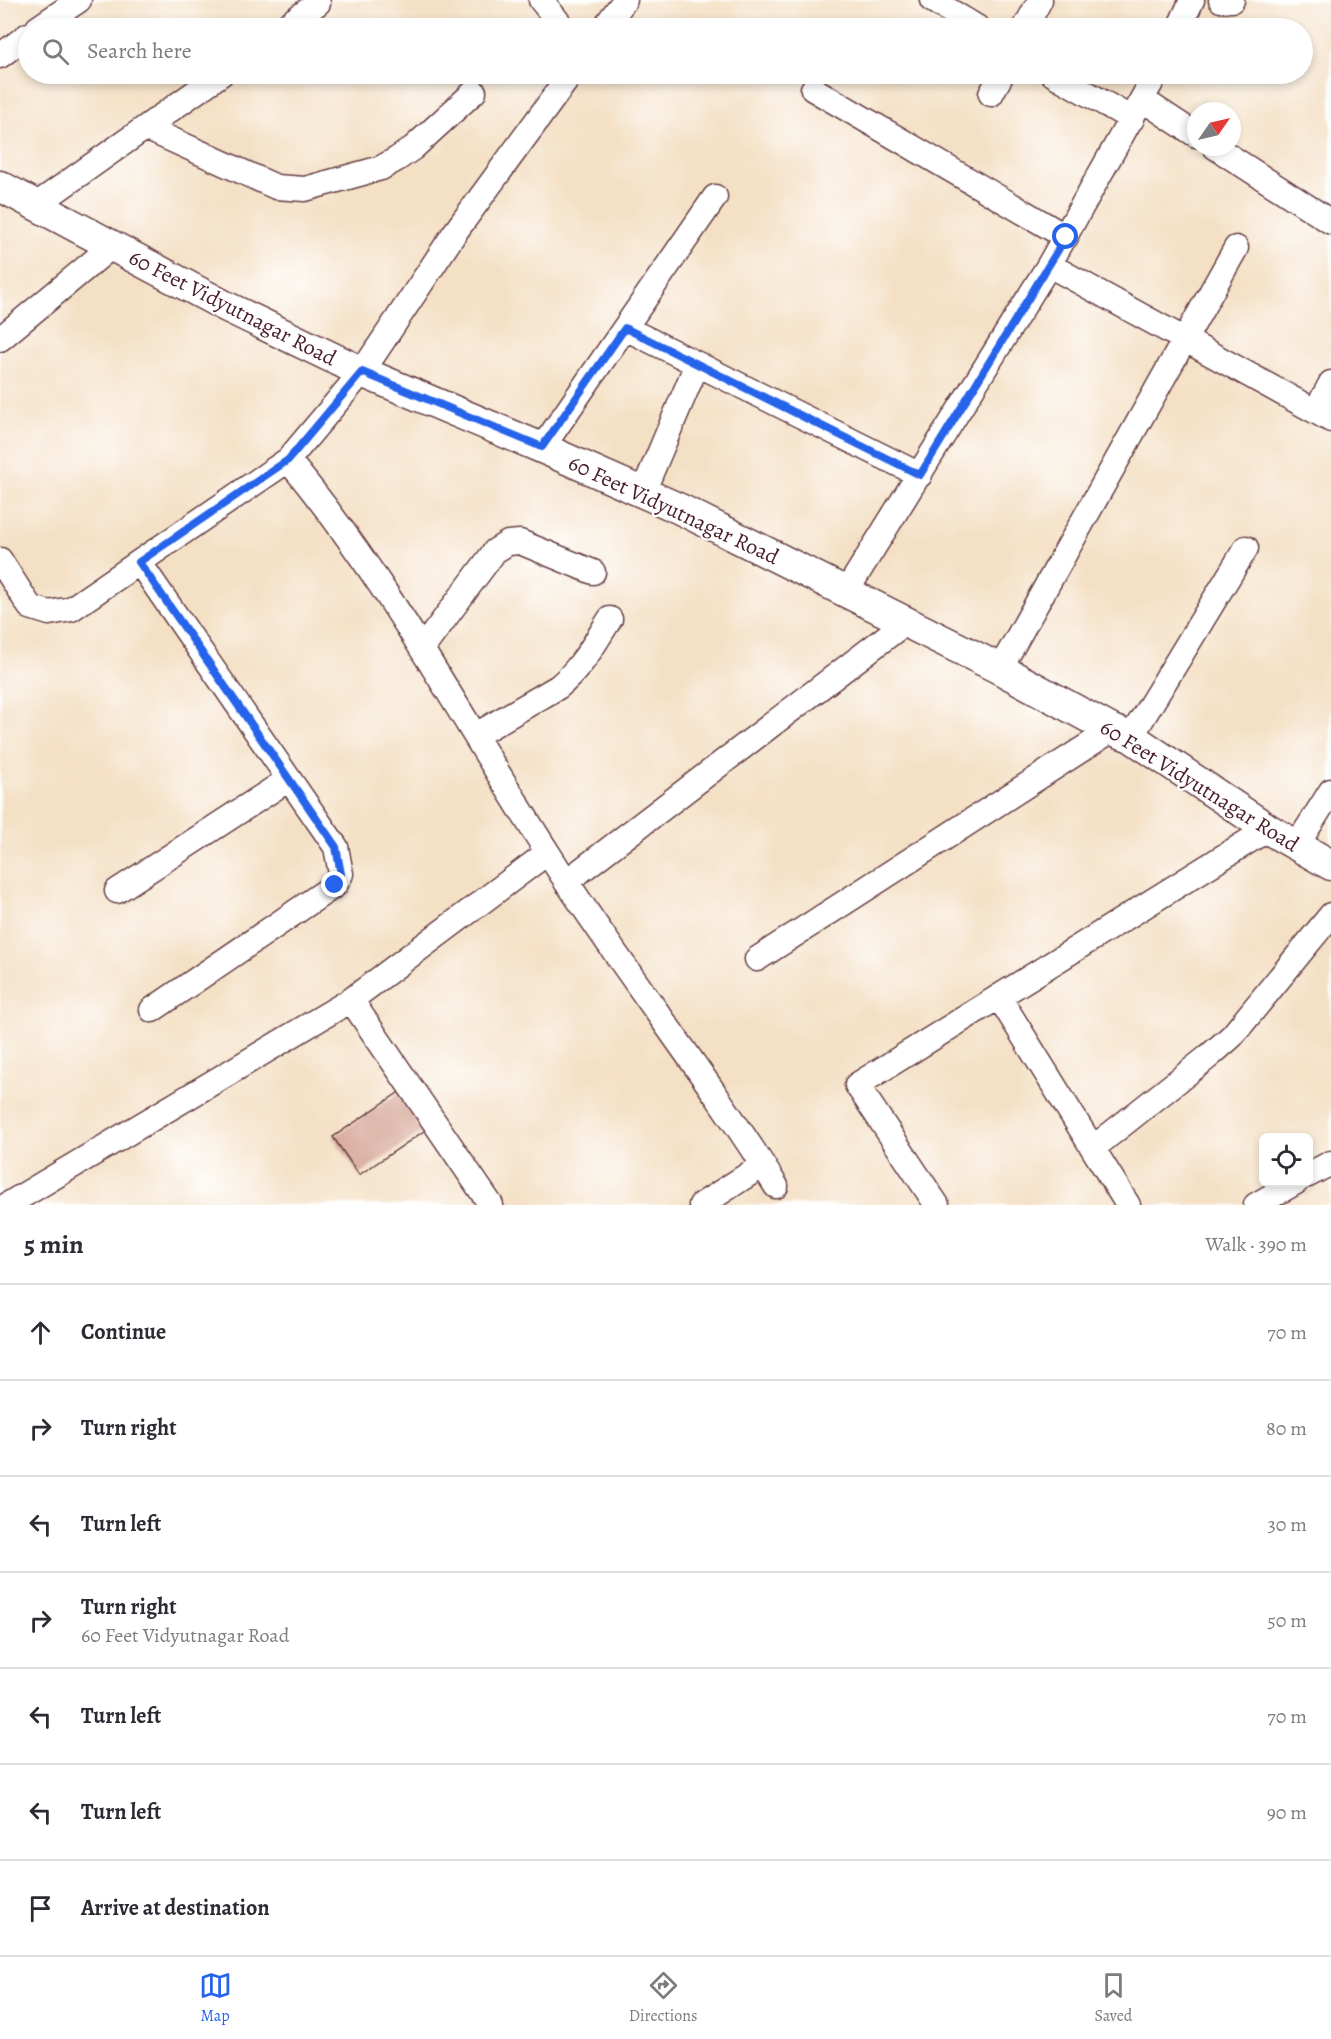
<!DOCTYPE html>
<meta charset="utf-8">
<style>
:root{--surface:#fff;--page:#f7f7f7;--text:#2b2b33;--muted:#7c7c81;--line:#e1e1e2;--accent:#2563eb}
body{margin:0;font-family:Alegreya,serif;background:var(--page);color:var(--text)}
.controls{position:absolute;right:18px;bottom:18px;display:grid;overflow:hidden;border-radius:9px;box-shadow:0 3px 9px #0003}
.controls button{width:54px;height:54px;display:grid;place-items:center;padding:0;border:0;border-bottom:2px solid var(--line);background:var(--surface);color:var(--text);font:30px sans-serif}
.compass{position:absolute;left:1187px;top:102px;width:54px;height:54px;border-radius:50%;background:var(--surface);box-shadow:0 3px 9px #0003;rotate:56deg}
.stop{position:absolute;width:18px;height:18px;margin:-14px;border:4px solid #2563eb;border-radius:50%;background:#fff}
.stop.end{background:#2563eb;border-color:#fff;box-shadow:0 2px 6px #0008}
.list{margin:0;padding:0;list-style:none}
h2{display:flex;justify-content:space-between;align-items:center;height:78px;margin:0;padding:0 24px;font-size:26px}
h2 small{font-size:20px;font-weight:400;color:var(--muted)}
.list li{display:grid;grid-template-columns:39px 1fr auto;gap:18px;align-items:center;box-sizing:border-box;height:96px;padding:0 24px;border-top:2px solid var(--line)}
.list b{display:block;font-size:22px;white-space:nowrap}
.list p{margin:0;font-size:20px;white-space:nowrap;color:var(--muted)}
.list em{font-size:20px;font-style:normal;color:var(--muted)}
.icon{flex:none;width:33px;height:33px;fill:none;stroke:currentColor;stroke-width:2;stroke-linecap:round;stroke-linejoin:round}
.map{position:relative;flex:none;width:1331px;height:1205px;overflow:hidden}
.search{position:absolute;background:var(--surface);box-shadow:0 3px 9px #0003;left:18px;right:18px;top:18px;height:66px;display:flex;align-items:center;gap:15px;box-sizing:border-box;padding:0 21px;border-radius:33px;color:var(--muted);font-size:22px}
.sheet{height:750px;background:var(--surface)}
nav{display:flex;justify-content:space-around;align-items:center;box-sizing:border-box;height:84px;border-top:2px solid var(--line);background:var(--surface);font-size:16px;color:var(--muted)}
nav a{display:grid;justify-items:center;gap:3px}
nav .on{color:var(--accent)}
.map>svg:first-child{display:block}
.building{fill:#d4a393}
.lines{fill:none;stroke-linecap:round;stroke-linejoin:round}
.minor-casing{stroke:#643c42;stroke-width:27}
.tertiary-casing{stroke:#643c42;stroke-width:33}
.minor{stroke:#fff;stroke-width:24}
.tertiary{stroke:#fff;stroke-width:30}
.route{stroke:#2563eb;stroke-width:8}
.labels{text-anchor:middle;stroke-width:4.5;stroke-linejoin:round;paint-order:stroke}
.street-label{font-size:22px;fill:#4a1f2b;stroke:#fff}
</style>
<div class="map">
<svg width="1331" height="1205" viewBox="0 0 1331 1205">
<rect width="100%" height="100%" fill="#fff"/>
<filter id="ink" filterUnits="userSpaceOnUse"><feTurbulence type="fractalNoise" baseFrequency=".0167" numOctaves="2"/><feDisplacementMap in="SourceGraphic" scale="12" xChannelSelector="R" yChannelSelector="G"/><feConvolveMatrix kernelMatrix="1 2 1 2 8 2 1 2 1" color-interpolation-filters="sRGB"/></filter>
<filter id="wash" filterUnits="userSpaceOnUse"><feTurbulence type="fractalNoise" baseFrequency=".008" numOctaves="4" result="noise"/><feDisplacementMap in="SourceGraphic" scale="24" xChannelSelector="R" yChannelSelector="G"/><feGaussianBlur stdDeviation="1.35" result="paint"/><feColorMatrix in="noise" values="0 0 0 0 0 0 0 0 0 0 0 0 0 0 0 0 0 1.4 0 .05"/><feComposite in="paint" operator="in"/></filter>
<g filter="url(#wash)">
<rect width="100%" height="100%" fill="#f4e0c5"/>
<g id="blocks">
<path class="building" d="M401,1091l26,38 -68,46 -26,-38z"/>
</g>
</g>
<g filter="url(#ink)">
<use href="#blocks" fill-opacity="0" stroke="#643c42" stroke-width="1.5"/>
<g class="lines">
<g class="minor-casing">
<path id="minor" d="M541,0l22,28
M932,0l46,28
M1221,0h11
M38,28l41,-28
M283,28l35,-25
M604,28l21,-28
M1025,28l15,-28
M1179,28l13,-28
M0,56l28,-21
M1053,74l79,45
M813,89l253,148
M991,94l11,-20
M1143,100l53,35
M146,128l130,59 29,2 76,-21 16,-9 16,-11 61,-56
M1215,147l116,75
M36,205l185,-131
M1049,265l282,155
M625,328l295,147
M0,339l112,-93
M1316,411l15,-28
M542,448l173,-251
M288,460c101,121 175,261 260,393 72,114 157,219 228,333
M643,492l54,-128
M0,560l30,47 19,6 22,-4 217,-149 74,-88 94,-141 115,-157
M139,562l197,285 5,27 -6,11 -183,125
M846,592l203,-327 107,-191
M422,649l73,-98 13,-8 12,-1 73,30
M1000,669l236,-421
M476,735l82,-48c23,-18 36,-43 52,-68
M1131,737l115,-189
M1297,845l34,-54
M566,882l340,-260
M117,891l172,-112
M757,959l355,-229
M999,997l129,208
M351,1000l140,205
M1093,1148l115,-91 24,-21 99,-121
M1308,1175l23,-12
M7,1205l344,-205 196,-147
M701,1205l62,-40
M937,1205l-80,-120 411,-256
M1256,1205l40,-23"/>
</g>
<g class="tertiary-casing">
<path id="tertiary" d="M0,186l225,120 137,66 180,76 138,61 320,160 112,61 19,7 137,92 63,36"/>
</g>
<use href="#minor" class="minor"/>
<use href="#tertiary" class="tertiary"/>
</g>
</g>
<g class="lines" filter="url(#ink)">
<path class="route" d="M335,885l6,-11 -5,-27 -197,-285 149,-102 74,-88 180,75 83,-119 295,147 146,-238"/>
</g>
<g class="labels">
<g class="street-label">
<text transform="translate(233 307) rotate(27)" y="8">60 Feet Vidyutnagar Road</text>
<text transform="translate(674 509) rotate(25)" y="8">60 Feet Vidyutnagar Road</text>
<text transform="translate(1200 785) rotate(32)" y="8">60 Feet Vidyutnagar Road</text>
</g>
</g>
</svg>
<div class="controls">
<button><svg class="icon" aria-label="locate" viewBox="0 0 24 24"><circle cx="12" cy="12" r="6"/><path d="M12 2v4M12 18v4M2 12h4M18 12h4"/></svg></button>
</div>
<svg class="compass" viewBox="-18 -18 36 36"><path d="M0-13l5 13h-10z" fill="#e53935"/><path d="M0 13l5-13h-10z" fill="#7c7c81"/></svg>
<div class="stop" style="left:1066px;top:237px"></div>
<div class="stop end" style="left:335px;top:885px"></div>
<div class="search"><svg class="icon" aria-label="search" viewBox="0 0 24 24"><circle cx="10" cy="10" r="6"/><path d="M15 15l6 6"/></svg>Search here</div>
</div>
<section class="sheet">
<h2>5 min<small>Walk · 390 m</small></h2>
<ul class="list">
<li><svg class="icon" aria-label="ahead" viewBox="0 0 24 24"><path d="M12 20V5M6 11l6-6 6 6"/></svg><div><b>Continue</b></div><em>70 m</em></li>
<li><svg class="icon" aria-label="right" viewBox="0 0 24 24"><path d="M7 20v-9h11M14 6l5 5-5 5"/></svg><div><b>Turn right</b></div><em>80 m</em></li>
<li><svg class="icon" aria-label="left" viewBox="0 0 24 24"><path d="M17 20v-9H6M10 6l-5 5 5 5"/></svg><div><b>Turn left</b></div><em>30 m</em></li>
<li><svg class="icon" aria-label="right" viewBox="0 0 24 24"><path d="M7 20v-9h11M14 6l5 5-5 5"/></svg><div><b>Turn right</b><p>60 Feet Vidyutnagar Road</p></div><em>50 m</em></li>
<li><svg class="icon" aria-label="left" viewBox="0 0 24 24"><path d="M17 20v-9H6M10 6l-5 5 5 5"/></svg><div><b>Turn left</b></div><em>70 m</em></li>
<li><svg class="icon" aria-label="left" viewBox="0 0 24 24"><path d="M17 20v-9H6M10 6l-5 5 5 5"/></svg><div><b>Turn left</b></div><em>90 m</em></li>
<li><svg class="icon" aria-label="arrive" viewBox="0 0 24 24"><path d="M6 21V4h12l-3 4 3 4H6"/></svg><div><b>Arrive at destination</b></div></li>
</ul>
</section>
<nav>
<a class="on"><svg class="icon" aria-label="map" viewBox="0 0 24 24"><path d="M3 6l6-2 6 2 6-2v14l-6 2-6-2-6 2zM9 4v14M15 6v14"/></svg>Map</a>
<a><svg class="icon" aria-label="directions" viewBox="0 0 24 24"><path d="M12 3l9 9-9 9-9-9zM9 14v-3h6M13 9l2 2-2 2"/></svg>Directions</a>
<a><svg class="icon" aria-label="saved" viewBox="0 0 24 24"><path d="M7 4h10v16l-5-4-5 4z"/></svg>Saved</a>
</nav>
